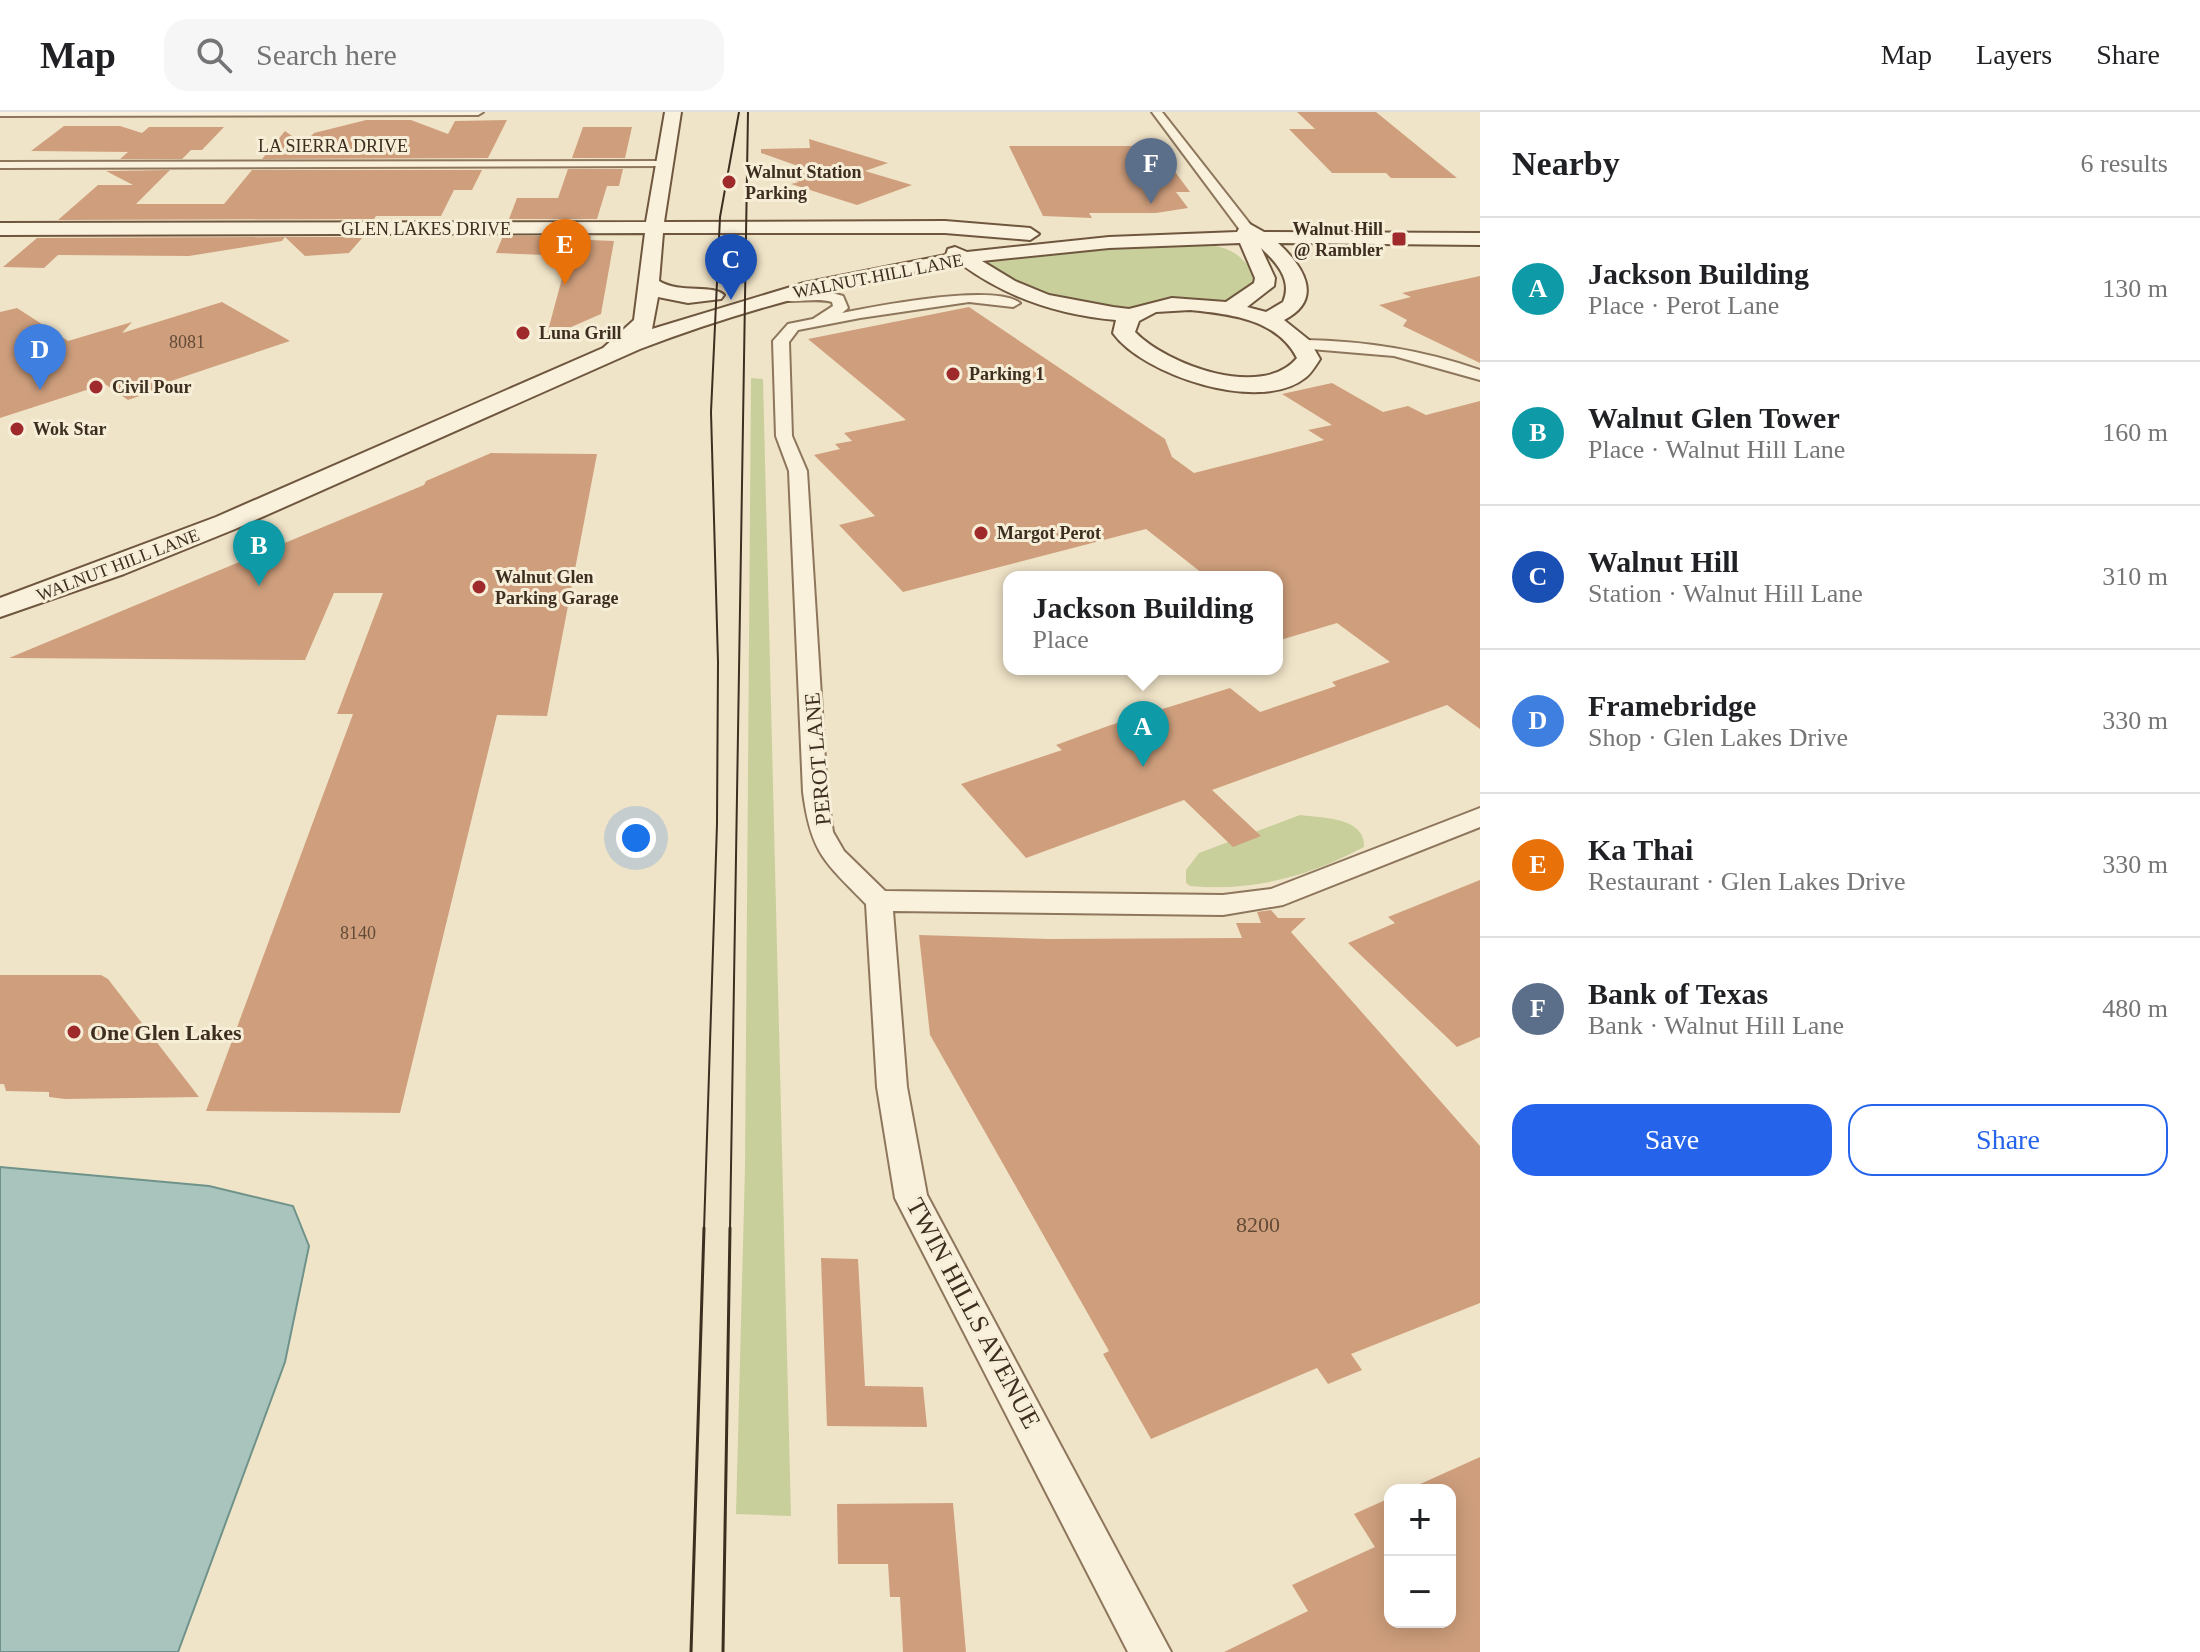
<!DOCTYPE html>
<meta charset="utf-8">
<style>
:root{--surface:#fff;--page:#f6f6f6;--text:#202124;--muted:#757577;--line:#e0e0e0;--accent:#2563eb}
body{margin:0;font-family:"Times New Roman",serif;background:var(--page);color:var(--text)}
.controls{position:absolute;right:24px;bottom:24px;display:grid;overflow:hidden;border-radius:16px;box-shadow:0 4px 20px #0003}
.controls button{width:72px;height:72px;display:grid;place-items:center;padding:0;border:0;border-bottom:2px solid var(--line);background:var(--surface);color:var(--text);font:40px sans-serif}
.you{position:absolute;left:636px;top:726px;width:28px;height:28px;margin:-20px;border:6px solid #fff;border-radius:50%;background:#1a73e8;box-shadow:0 0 0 12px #1a73e833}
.badge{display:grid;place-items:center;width:52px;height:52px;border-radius:50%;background:var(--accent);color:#fff;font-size:26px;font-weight:700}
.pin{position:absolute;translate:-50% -66px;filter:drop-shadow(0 2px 4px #0008)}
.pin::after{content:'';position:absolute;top:42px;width:28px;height:24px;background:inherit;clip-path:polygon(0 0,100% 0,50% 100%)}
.popup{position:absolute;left:1003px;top:459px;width:280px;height:104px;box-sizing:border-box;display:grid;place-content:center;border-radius:16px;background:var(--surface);filter:drop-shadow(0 2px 6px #0005);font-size:26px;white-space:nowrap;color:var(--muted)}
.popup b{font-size:30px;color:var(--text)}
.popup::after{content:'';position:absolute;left:50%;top:100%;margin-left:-16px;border:16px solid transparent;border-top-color:var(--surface)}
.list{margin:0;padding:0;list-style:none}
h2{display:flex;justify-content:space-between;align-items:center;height:104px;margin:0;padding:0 32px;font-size:34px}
h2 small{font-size:26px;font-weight:400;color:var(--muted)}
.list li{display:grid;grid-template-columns:52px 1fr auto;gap:24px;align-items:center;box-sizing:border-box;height:144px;padding:0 32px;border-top:2px solid var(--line)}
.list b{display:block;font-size:30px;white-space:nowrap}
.list p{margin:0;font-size:26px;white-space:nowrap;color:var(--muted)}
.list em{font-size:26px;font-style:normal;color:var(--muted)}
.actions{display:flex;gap:16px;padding:24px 32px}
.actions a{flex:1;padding:18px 0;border:2px solid var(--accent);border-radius:24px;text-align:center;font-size:28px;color:var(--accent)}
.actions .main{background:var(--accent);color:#fff}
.icon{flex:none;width:44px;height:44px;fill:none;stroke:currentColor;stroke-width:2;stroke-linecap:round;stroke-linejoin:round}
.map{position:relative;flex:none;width:1480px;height:1540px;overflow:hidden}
header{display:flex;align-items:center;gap:48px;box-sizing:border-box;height:112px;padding:0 40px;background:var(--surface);border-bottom:2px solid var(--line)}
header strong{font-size:38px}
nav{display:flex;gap:44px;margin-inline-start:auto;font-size:28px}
.search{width:560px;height:72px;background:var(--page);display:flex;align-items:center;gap:20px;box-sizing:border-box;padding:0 28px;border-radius:24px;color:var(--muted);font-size:30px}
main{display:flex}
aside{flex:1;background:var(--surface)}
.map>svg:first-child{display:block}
.green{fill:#c9cf9b}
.water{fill:#a9c4bc;stroke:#6f938a;stroke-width:2}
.building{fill:#cf9f7d}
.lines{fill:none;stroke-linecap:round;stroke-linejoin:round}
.street-casing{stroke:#8d765c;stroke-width:4}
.secondary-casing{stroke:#6f573f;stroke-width:4}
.street{fill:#faf1dc;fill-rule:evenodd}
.secondary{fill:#faf1dc;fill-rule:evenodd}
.tram-far1{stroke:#3d2e20;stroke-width:2}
.tram{stroke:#3d2e20;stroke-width:3}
.poi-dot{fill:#9e2a2b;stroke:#f7eed8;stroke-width:3}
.labels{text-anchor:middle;stroke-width:6;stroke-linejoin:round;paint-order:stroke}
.far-street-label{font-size:18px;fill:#3d2e20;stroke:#f7eed8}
.far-poi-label{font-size:18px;font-weight:bold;fill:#3d2e20;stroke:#f7eed8;text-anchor:start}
.number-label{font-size:18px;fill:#624a37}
.street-label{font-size:22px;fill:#3d2e20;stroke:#f7eed8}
.poi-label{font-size:22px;font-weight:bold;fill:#3d2e20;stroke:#f7eed8;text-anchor:start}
.near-number-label{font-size:22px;fill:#624a37}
.near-street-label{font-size:26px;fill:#3d2e20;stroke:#f7eed8}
</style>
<header>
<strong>Map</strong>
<div class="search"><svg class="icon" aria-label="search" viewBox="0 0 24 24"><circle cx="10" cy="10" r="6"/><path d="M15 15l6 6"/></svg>Search here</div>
<nav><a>Map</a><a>Layers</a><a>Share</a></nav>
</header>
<main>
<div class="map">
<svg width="1480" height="1540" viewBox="0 0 1480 1540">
<rect width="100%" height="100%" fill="#f0e4c8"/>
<path class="green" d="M1195,131c32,4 42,6 60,32l-2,9 -25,18 -68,-2 -34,9 -55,-6 -55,-19 -41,-25 115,-12z
M751,266l12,1 28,1137 -55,-2 9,-347z
M1300,703c22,3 66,2 64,32 -54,29 -112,45 -174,39l-4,-3v-13l13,-17z"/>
<path class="water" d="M0,1055l209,19 84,20 16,40 -24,116 -107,290h-178z"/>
<path class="building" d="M1297,0h79l81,66h-66l-5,-5h-54l-43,-44h26z
M366,8h45l37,14 7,-13 52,-1 -19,38 -226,1 23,-28 18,13 11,-11z
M64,14h56l22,7 7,-6h75l-22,23h-11l-9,9h-62l8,-7 -97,-1z
M583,15h49l-7,31h-53z
M809,27l79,24 -23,8 47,14 -55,20 -66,-21 8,-2 -11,-4 24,-7 -51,-18v-4l49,-1z
M1009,34h147l34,46h-14l12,16 -32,5h-67l3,5 -49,-2z
M568,57h55l-4,17h-12l-10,33h-88l8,-21h41z
M170,58l-34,34h88l28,-34h230l-10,20h-18l-13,26h-65l-2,3 -316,1 40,-35h35l-27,-14z
M503,124h88l-1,4 24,1 -13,73 -55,24 22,-82 -72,-3z
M285,125l-3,4 -93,15 -131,-1 -14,13 -41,-1 34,-29z
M285,125h78l-14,16 -44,3z
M1480,164v87l-77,-37 4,-6 -28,-15 32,-8 -9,-4z
M222,190l68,39 -119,40 4,3 -47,16 -23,-16 -105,34v-106l17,-4 51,33 64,-19 -10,11z
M969,195l196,132 7,18 22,16 130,-33 -16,-10 24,-5 -50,-31 50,-11 51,29 25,-6 18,9 54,-14v328l-33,-24 -235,85 49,46 -28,11 -49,-47 -158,58 -65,-74 101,-34 -6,-5 52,-19 122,-38 30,24 76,-26 -4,-4 58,-20 -53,-39 -60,18v-64h-70l-61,-48 -243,63 -64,-67 36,-9 -61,-61 26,-6 -5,-5 17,-3 -8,-8 62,-13 -98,-81z
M491,341l106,1 -50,262 -50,-1 -97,398 -194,-2 147,-397h-16l46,-121h-49l-29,67 -296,-2 415,-173 2,-4z
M1480,768v157l-23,10 -109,-104 47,-20 -7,-6z
M1271,798l7,8h28l-15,14 189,214v157l-129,51 11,16 -34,14 -11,-16 -166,71 -48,-85 6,-3 -179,-316 -11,-100 130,4 193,-1 -6,-15h25l-4,-11z
M0,863h101l7,4 91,118 -134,2 -16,-2v-5l-43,-1 -2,-7h-4z
M821,1146l37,1 7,127 58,1 4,40 -100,-1z
M1480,1345v195h-256l84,-41 -16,-26 83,-38 -21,-33 36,-16v124h60v-132h-43z
M953,1391l13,149h-63l-3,-55h-10l-2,-33h-50l-1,-60z"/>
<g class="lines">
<g class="street-casing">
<path id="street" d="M0,0h483l-5,3 -478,1z
M1152,0h10l88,112v6h-10z
M669,49l2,2 -6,3 -665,2v-6z
M825,179l18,5 5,12 -6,5c35,-7 152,-30 178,-10l-7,4 -44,-5 -109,16 -62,12 -9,12 3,94 15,35 20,321 6,40 11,19 41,40 338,4 48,-6 209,-81v19l-197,78 -60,10 -330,-4 14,176 20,108 244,457h-43l-233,-454 -18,-111 -11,-183c-42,-43 -55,-51 -63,-112l-14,-321 -13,-35 -3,-95 15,-17 25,-5 20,-13 -1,-4c-19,-6 -46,5 -61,-6l7,-4z
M1304,228c61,1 119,10 176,30v10l-86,-24 -95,-8v-6z"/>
</g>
<g class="secondary-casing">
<path id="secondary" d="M665,0h16l-17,110 281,-1 85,7 9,6 -9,6 -85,-7h-282l-4,48c21,13 54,3 65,14l-3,4 -33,4 -30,-6 -6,32 152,-46 142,-28 2,-6 7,-2 12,5 142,-15 128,-5 4,-7 7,-2 16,9 216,1v12l-202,-2c25,23 47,56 6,77l25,20 11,19c-4,6 -9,15 -15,19 -45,36 -162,-3 -192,-45l3,-13c-57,-5 -109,-22 -155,-56 -110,17 -217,45 -321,85l-405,180 -111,45 -124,43v-19l216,-81 387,-169 31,-28 11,-87 -645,2v-12l646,-1zM1240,131l15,35 -1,5 -28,19 -54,-4 -43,11 -16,-2 -64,-12 -34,-14 -33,-20 127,-13zM1261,136c15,14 32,32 22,54l-17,10 -19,-5 27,-21 1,-8zM1190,198c40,4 87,9 107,48 -35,42 -130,7 -162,-26l4,-11 17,-9z"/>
</g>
<use href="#street" class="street"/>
<use href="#secondary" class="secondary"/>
<path class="tram-far1" d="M704,1118l13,-406 1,-162 -7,-250 9,-195 19,-105
M730,1118l18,-1118"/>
<path class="tram" d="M691,1540l13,-424
M723,1540l7,-424"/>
</g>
<g class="poi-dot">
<circle cx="729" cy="70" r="8"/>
<rect x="1391" y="119" width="16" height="16" rx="4"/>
<circle cx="523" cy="221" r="8"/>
<circle cx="953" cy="262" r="8"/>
<circle cx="96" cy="275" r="8"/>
<circle cx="17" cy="317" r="8"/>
<circle cx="981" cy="421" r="8"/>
<circle cx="479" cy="475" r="8"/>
<circle cx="74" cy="920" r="8"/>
</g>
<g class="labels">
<g class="far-street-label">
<text x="333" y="40">LA SIERRA DRIVE</text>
<text x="426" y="123">GLEN LAKES DRIVE</text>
<text transform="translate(878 164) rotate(-11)" y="6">WALNUT HILL LANE</text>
<text transform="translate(118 453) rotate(-21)" y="6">WALNUT HILL LANE</text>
</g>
<g class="far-poi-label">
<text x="745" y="66">Walnut Station<tspan x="745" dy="21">Parking</tspan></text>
<text x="1383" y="123" text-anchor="end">Walnut Hill<tspan x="1383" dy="21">@ Rambler</tspan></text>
<text x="539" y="227">Luna Grill</text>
<text x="969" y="268">Parking 1</text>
<text x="112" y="281">Civil Pour</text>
<text x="33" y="323">Wok Star</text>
<text x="997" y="427">Margot Perot</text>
<text x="495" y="471">Walnut Glen<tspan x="495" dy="21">Parking Garage</tspan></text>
</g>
<g class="number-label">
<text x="187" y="236">8081</text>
<text x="358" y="827">8140</text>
</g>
<g class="street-label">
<text transform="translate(817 647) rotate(-95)" y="8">PEROT LANE</text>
</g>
<g class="poi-label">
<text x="90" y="928">One Glen Lakes</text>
</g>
<g class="near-number-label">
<text x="1258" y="1120">8200</text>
</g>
<g class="near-street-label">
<text transform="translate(974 1201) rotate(62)" y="9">TWIN HILLS AVENUE</text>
</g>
</g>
</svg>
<div class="controls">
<button>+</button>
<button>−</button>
</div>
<div class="you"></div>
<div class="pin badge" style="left:1143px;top:655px;background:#0f9aa8">A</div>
<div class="popup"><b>Jackson Building</b>Place</div>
<div class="pin badge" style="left:259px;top:474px;background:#0f9aa8">B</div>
<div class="pin badge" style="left:731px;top:188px;background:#1a4fb4">C</div>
<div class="pin badge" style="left:40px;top:278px;background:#3f7fe0">D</div>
<div class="pin badge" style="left:565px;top:173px;background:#e8710a">E</div>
<div class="pin badge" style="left:1151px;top:92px;background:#5c6f8a">F</div>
</div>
<aside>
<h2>Nearby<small>6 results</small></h2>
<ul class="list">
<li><span class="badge" style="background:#0f9aa8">A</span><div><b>Jackson Building</b><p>Place · Perot Lane</p></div><em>130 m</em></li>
<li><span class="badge" style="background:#0f9aa8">B</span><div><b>Walnut Glen Tower</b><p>Place · Walnut Hill Lane</p></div><em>160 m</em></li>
<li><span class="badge" style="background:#1a4fb4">C</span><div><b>Walnut Hill</b><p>Station · Walnut Hill Lane</p></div><em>310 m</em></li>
<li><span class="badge" style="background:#3f7fe0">D</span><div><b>Framebridge</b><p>Shop · Glen Lakes Drive</p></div><em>330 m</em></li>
<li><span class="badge" style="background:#e8710a">E</span><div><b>Ka Thai</b><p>Restaurant · Glen Lakes Drive</p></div><em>330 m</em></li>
<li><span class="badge" style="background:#5c6f8a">F</span><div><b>Bank of Texas</b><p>Bank · Walnut Hill Lane</p></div><em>480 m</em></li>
</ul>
<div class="actions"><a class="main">Save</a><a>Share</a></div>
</aside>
</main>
